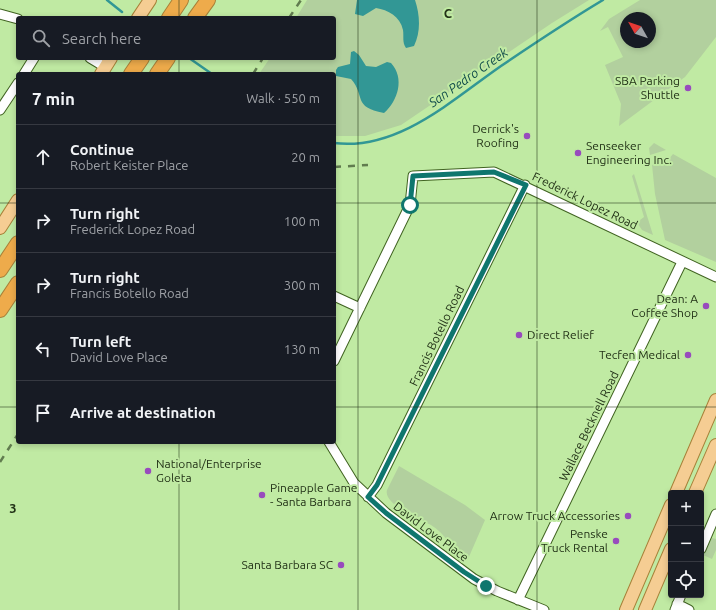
<!DOCTYPE html>
<meta charset="utf-8">
<style>
:root{--surface:#171b24;--page:#242831;--text:#f1f3f6;--muted:#9ea1a6;--line:#363941}
body{margin:0;font-family:Ubuntu,sans-serif;background:var(--page);color:var(--text)}
.controls{position:absolute;right:12px;bottom:12px;display:grid;overflow:hidden;border-radius:4px;box-shadow:0 2px 6px #0003}
.controls button{width:36px;height:36px;display:grid;place-items:center;padding:0;border:0;border-bottom:1px solid var(--line);background:var(--surface);color:var(--text);font:20px sans-serif}
.compass{position:absolute;left:620px;top:12px;width:36px;height:36px;border-radius:50%;background:var(--surface);box-shadow:0 2px 6px #0003;rotate:310deg}
.stop{position:absolute;width:12px;height:12px;margin:-9px;border:3px solid #0f766e;border-radius:50%;background:#fff}
.stop.end{background:#0f766e;border-color:#fff;box-shadow:0 1px 4px #0008}
.list{margin:0;padding:0;list-style:none}
h2{display:flex;justify-content:space-between;align-items:center;height:52px;margin:0;padding:0 16px;font-size:17px}
h2 small{font-size:13px;font-weight:400;color:var(--muted)}
.list li{display:grid;grid-template-columns:26px 1fr auto;gap:12px;align-items:center;box-sizing:border-box;height:64px;padding:0 16px;border-top:1px solid var(--line)}
.list b{display:block;font-size:15px;white-space:nowrap}
.list p{margin:0;font-size:13px;white-space:nowrap;color:var(--muted)}
.list em{font-size:13px;font-style:normal;color:var(--muted)}
.icon{flex:none;width:22px;height:22px;fill:none;stroke:currentColor;stroke-width:2;stroke-linecap:round;stroke-linejoin:round}
.map{position:relative;flex:none;width:716px;height:610px;overflow:hidden}
.search{position:absolute;background:var(--surface);box-shadow:0 2px 6px #0003;left:16px;top:16px;width:320px;height:44px;display:flex;align-items:center;gap:10px;box-sizing:border-box;padding:0 14px;border-radius:4px;color:var(--muted);font-size:15px}
.panel{position:absolute;background:var(--surface);box-shadow:0 2px 6px #0003;left:16px;top:72px;width:320px;height:372px;border-radius:4px}
.map>svg:first-child{display:block}
.green{fill:#b2d09e;fill-rule:evenodd}
.water{fill:#329795}
.lines{fill:none;stroke-linecap:round;stroke-linejoin:round}
.stream{stroke:#329795;stroke-width:2.5}
.minor-casing{stroke:#406321;stroke-width:11}
.major-casing{stroke:#a78139;stroke-width:14}
.highway-casing{stroke:#a78139;stroke-width:16}
.minor{stroke:#fff;stroke-width:9}
.major{stroke:#f5cd93;stroke-width:12}
.highway{stroke:#eeab4b;stroke-width:14}
.rail{stroke:#617c4f;stroke-width:2.5;stroke-dasharray:7 7;stroke-linecap:butt}
.route{stroke:#0f766e;stroke-width:5}
.grid{fill:none;stroke:#223217;stroke-width:1;stroke-opacity:0.55}
.poi-dot{fill:#984bbd;stroke:#c0eaa3;stroke-width:1.5}
.labels{text-anchor:middle;stroke-width:4;stroke-linejoin:round;paint-order:stroke}
.poi-label{font-size:12px;fill:#223217;stroke:#c0eaa3;text-anchor:end}
.street-label{font-size:12px;fill:#223217;stroke:#c0eaa3}
.water-label{font-size:13px;font-style:italic;fill:#104b4a;stroke:#c0eaa3}
.grid-label{font-size:13px;text-anchor:middle;font-weight:bold;fill:#223217;stroke:#c0eaa3;stroke-width:4;stroke-linejoin:round;paint-order:stroke}
</style>
<div class="map">
<svg width="716" height="610" viewBox="0 0 716 610">
<rect width="100%" height="100%" fill="#c0eaa3"/>
<path class="green" d="M307,0h282l-37,23 -151,102 -36,11h-31v-62h-75l11,-16h64v-40h-38z
M640,0h76v37l-31,40 -66,49 2,-22 -16,-39 18,-8 -15,-30 -8,4 9,-12zM626,18h24v24h-24z
M654,143l12,7 -16,5 -1,-7z
M673,154l43,24v84l-51,-22 -10,-46 -3,-29 16,-5z
M634,174l19,61 -11,-5 -4,-6 2,-4 4,-3 -12,-41z
M399,466l66,39 20,15 -17,39c-15,-8 -23,-26 -37,-34 -11,-5 -48,-21 -44,-35z
M712,538l4,1v11l-4,9 -9,-4z"/>
<path class="water" d="M357,0h58c5,15 6,32 -1,46l-8,2c-4,-6 -2,-11 -3,-18 -3,-14 -15,-20 -27,-22l-13,8 -8,-2z
M354,51l5,4 7,11 10,1 11,-5 4,1c14,15 7,38 -7,50 -32,-6 -18,-17 -33,-34l-15,-3v-6l2,-3 12,-3 1,-12z"/>
<g class="lines">
<path class="stream" d="M107,0l15,12
M189,58l23,16
M334,143c64,8 118,-43 167,-77 34,-23 67,-45 102,-66"/>
<g class="minor-casing">
<path id="minor" d="M0,14l18,5
M90,58l15,9
M24,74l10,-16
M0,110l18,-27
M334,296l26,12
M334,361l76,-156 3,-29 81,-4 222,105
M329,442l25,41 32,30 88,66 23,12 47,19
M368,497l9,-12 148,-300
M701,549l15,-35
M518,600l164,-338
M677,604l12,6
M675,610l6,-15"/>
</g>
<g class="major-casing">
<path id="major" d="M138,18l12,-18
M101,74l10,-16
M0,228l18,-28
M676,493l40,-93
M695,493l21,-48
M626,610l45,-105
M645,610l26,-61"/>
</g>
<g class="highway-casing">
<path id="highway" d="M169,18l12,-18
M195,18l13,-18
M131,74l11,-16
M157,74l11,-16
M0,270l18,-27
M0,310l18,-27"/>
</g>
<use href="#minor" class="minor"/>
<use href="#major" class="major"/>
<use href="#highway" class="highway"/>
<path class="rail" d="M289,18l12,-18
M253,74l10,-16
M334,167l34,-2
M0,462l18,-28"/>
</g>
<g class="lines">
<path class="route" d="M410,205l3,-29 81,-4 32,13 -149,300 -9,12 18,16 78,59 22,14"/>
</g>
<path class="grid" d="M179,0v18M358,0v610M537,0v610M179,58v16M0,203h18M334,203h382M0,407h18M334,407h382M179,442v168"/>
<g class="poi-dot">
<circle cx="688" cy="88" r="4"/>
<circle cx="527" cy="136" r="4"/>
<circle cx="578" cy="153" r="4"/>
<circle cx="706" cy="306" r="4"/>
<circle cx="519" cy="335" r="4"/>
<circle cx="688" cy="355" r="4"/>
<circle cx="148" cy="471" r="4"/>
<circle cx="262" cy="495" r="4"/>
<circle cx="628" cy="516" r="4"/>
<circle cx="616" cy="541" r="4"/>
<circle cx="341" cy="565" r="4"/>
</g>
<g class="labels">
<g class="poi-label">
<text x="680" y="85">SBA Parking<tspan x="680" dy="14">Shuttle</tspan></text>
<text x="519" y="133">Derrick's<tspan x="519" dy="14">Roofing</tspan></text>
<text x="586" y="150" text-anchor="start">Senseeker<tspan x="586" dy="14">Engineering Inc.</tspan></text>
<text x="698" y="303">Dean: A<tspan x="698" dy="14">Coffee Shop</tspan></text>
<text x="527" y="339" text-anchor="start">Direct Relief</text>
<text x="680" y="359">Tecfen Medical</text>
<text x="156" y="468" text-anchor="start">National/Enterprise<tspan x="156" dy="14">Goleta</tspan></text>
<text x="270" y="492" text-anchor="start">Pineapple Game<tspan x="270" dy="14">- Santa Barbara</tspan></text>
<text x="620" y="520">Arrow Truck Accessories</text>
<text x="608" y="538">Penske<tspan x="608" dy="14">Truck Rental</tspan></text>
<text x="333" y="569">Santa Barbara SC</text>
</g>
<g class="street-label">
<text transform="translate(585 201) rotate(26)" y="4">Frederick Lopez Road</text>
<text transform="translate(437 336) rotate(-64)" y="4">Francis Botello Road</text>
<text transform="translate(589 426) rotate(-64)" y="4">Wallace Becknell Road</text>
<text transform="translate(431 532) rotate(37)" y="4">David Love Place</text>
</g>
<g class="water-label">
<text transform="translate(468 77) rotate(-35)" y="5">San Pedro Creek</text>
</g>
</g>
<g class="grid-label">
<text x="448" y="18">C</text>
<text x="13" y="513">3</text>
</g>
</svg>
<div class="controls">
<button>+</button>
<button>−</button>
<button><svg class="icon" aria-label="locate" viewBox="0 0 24 24"><circle cx="12" cy="12" r="6"/><path d="M12 2v4M12 18v4M2 12h4M18 12h4"/></svg></button>
</div>
<svg class="compass" viewBox="-18 -18 36 36"><path d="M0-13l5 13h-10z" fill="#e53935"/><path d="M0 13l5-13h-10z" fill="#9ea1a6"/></svg>
<div class="stop" style="left:410px;top:205px"></div>
<div class="stop end" style="left:486px;top:586px"></div>
<div class="search"><svg class="icon" aria-label="search" viewBox="0 0 24 24"><circle cx="10" cy="10" r="6"/><path d="M15 15l6 6"/></svg>Search here</div>
<section class="panel">
<h2>7 min<small>Walk · 550 m</small></h2>
<ul class="list">
<li><svg class="icon" aria-label="ahead" viewBox="0 0 24 24"><path d="M12 20V5M6 11l6-6 6 6"/></svg><div><b>Continue</b><p>Robert Keister Place</p></div><em>20 m</em></li>
<li><svg class="icon" aria-label="right" viewBox="0 0 24 24"><path d="M7 20v-9h11M14 6l5 5-5 5"/></svg><div><b>Turn right</b><p>Frederick Lopez Road</p></div><em>100 m</em></li>
<li><svg class="icon" aria-label="right" viewBox="0 0 24 24"><path d="M7 20v-9h11M14 6l5 5-5 5"/></svg><div><b>Turn right</b><p>Francis Botello Road</p></div><em>300 m</em></li>
<li><svg class="icon" aria-label="left" viewBox="0 0 24 24"><path d="M17 20v-9H6M10 6l-5 5 5 5"/></svg><div><b>Turn left</b><p>David Love Place</p></div><em>130 m</em></li>
<li><svg class="icon" aria-label="arrive" viewBox="0 0 24 24"><path d="M6 21V4h12l-3 4 3 4H6"/></svg><div><b>Arrive at destination</b></div></li>
</ul>
</section>
</div>
